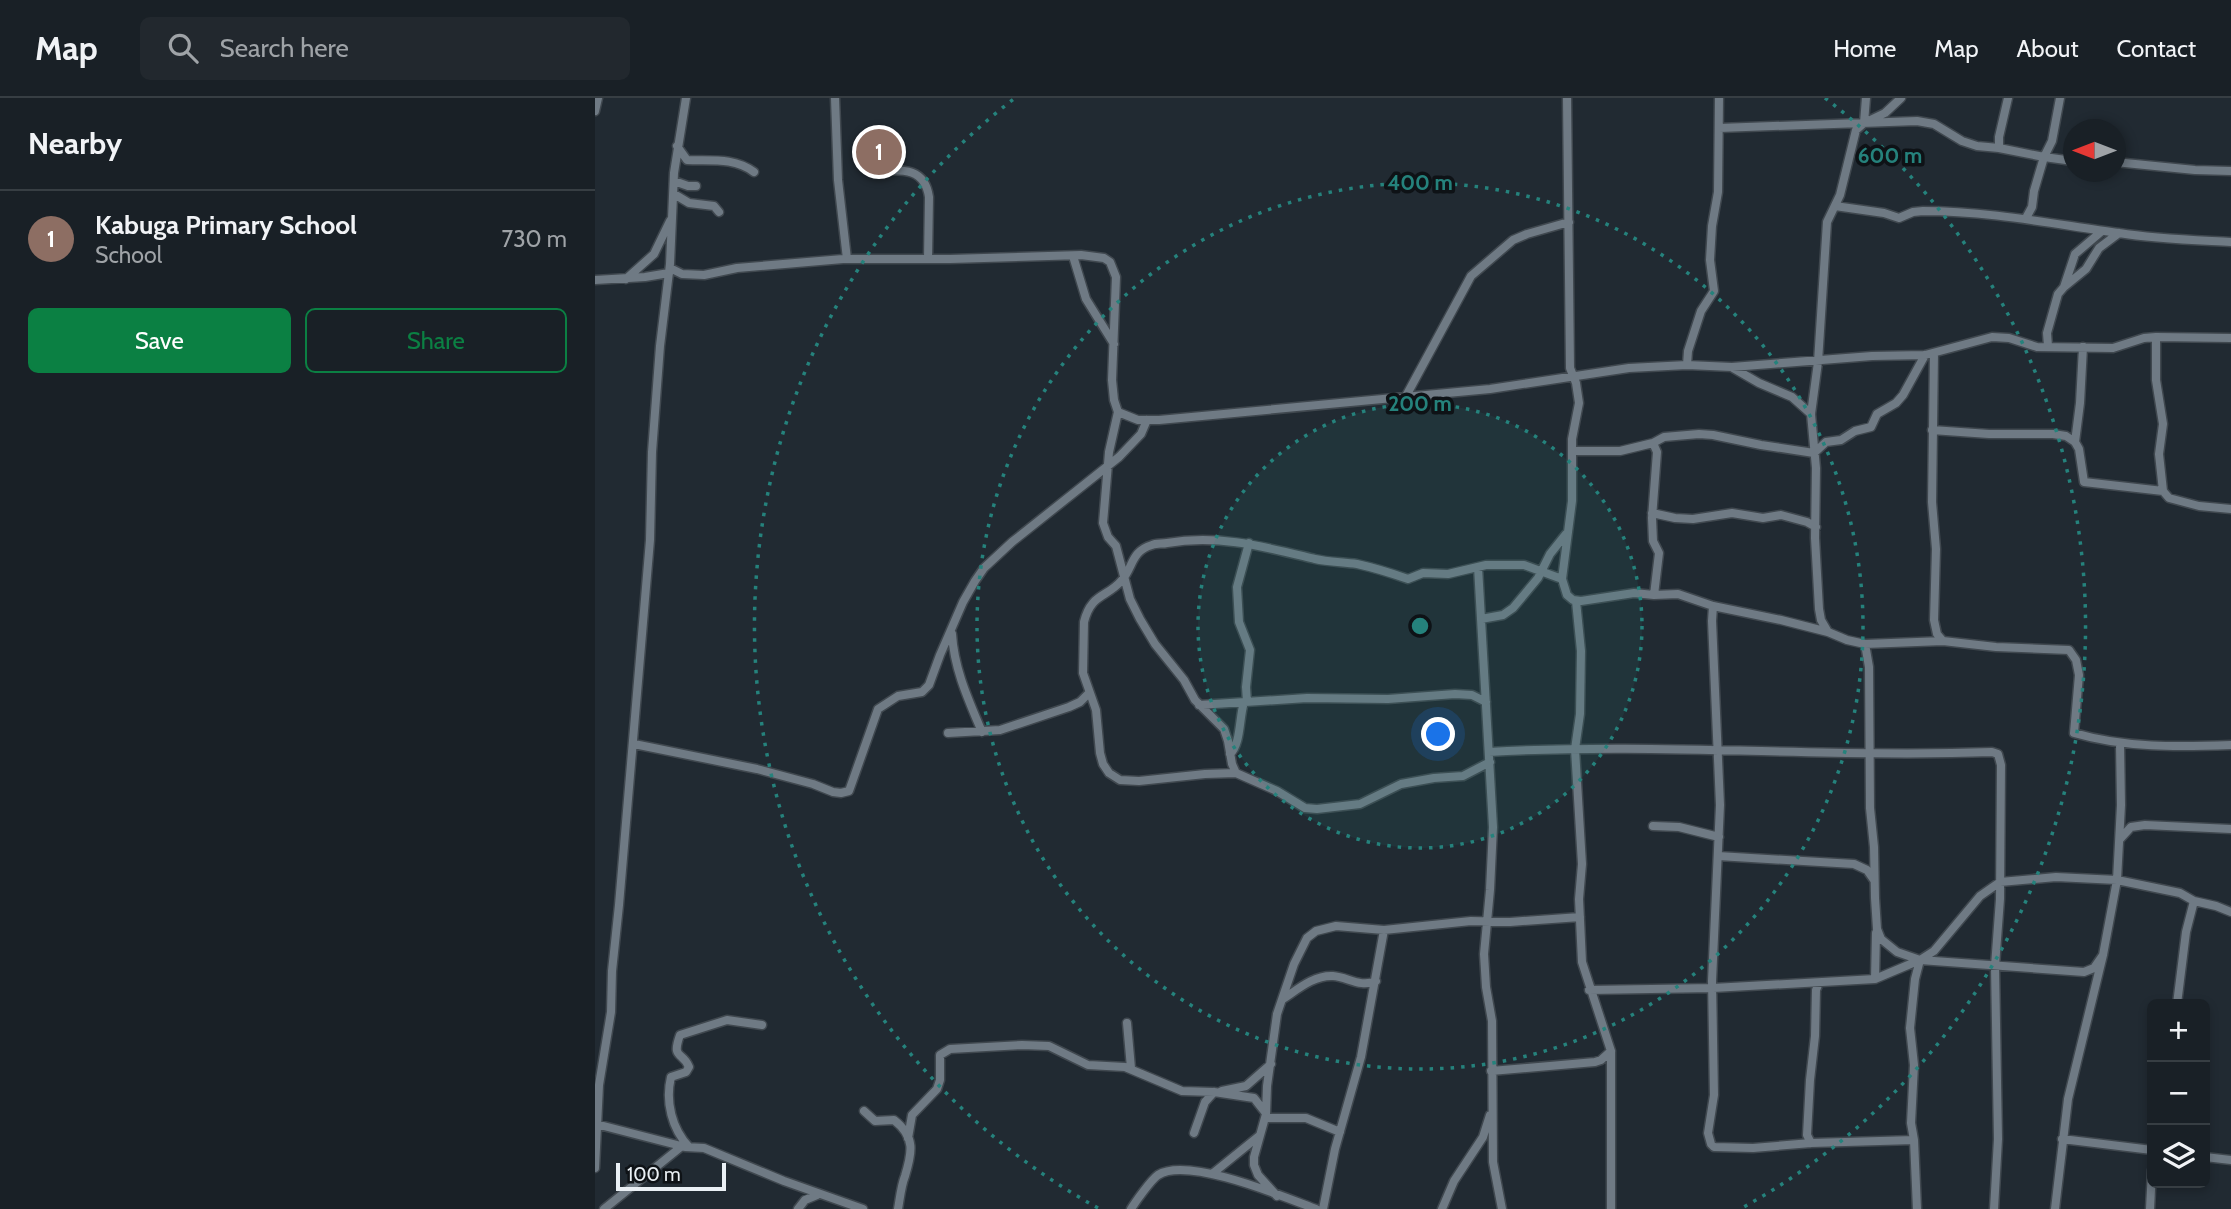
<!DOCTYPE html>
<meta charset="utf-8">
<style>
:root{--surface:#192026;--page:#22282e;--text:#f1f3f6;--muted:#9fa3a7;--line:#373e43;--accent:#0b8043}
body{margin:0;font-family:Cabin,sans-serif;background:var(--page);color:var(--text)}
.controls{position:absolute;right:21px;bottom:21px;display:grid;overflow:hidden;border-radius:10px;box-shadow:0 4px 10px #0003}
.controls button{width:63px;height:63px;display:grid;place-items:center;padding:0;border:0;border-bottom:2px solid var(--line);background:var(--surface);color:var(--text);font:35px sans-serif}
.compass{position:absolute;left:1468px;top:21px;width:63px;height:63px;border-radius:50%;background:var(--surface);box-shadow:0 4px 10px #0003;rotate:270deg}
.scale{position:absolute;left:21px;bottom:18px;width:110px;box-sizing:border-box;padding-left:7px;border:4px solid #eaf0f5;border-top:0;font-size:19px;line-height:24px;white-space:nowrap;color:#eaf0f5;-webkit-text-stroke:5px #0e1216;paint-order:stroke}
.you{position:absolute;left:844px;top:637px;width:24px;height:24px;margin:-18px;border:5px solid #fff;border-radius:50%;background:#1a73e8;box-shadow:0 0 0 10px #1a73e833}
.badge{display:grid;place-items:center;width:46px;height:46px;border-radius:50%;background:var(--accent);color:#fff;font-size:23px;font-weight:700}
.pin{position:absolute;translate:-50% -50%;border:4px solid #fff;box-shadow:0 2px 7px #0006}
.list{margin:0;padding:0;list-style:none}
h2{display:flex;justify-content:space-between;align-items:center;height:91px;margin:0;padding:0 28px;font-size:30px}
h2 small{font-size:23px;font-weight:400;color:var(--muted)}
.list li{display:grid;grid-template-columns:46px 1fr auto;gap:21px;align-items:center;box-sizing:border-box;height:98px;padding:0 28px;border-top:2px solid var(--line)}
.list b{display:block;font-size:26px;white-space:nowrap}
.list p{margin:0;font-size:23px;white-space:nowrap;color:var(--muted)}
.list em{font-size:23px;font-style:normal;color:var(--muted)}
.actions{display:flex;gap:14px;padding:21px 28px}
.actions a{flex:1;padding:16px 0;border:2px solid var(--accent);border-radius:10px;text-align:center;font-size:24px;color:var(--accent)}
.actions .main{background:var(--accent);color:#fff}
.icon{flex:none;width:38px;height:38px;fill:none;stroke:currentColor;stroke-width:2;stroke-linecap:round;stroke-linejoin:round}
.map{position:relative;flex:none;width:1636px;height:1111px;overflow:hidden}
header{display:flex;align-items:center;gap:42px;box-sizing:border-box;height:98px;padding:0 35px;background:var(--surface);border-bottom:2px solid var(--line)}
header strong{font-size:33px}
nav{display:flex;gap:38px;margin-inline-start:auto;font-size:24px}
.search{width:490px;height:63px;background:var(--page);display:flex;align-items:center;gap:18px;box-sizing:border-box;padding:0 24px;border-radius:10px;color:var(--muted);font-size:26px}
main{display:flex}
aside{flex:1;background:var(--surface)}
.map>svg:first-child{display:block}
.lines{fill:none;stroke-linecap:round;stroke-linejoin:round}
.minor-casing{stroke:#40484f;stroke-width:11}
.minor{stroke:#6f7a84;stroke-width:8}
.ring{fill:none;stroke:#25827c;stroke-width:3.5;stroke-dasharray:3.5 7}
.centre{fill:#25827c;stroke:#0e1216;stroke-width:3.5}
.ring-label{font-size:21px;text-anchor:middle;font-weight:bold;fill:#25827c;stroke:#0e1216;stroke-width:7;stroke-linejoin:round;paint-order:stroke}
</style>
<header>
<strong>Map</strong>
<div class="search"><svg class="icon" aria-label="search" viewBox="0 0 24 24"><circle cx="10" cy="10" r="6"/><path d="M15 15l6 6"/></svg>Search here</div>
<nav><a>Home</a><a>Map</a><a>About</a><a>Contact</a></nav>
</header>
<main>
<aside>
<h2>Nearby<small></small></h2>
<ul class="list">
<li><span class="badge" style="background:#8d6e63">1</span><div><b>Kabuga Primary School</b><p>School</p></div><em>730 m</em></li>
</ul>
<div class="actions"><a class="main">Save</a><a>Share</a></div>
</aside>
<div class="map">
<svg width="1636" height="1111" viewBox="0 0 1636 1111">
<rect width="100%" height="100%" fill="#212a32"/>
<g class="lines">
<g class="minor-casing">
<path id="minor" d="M240,0l3,82 9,79
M972,0l3,270 6,15 3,20 -7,36v62l-10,78 5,16 6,5 8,1 53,-8 20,2 24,-1 35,12 68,14 47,12 19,8 18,4 78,-3 53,6 73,3 7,10 3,15 -5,58c51,15 104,14 157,12
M0,13l3,-13
M1269,25l2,-25
M1124,30l198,-7 17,3 28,17 15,5 22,2 45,9 29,4
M82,48l10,14c23,1 47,-3 67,12
M1404,50v-11l9,-39
M1520,64l80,8 36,1
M274,73c26,0 55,-8 60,26l-1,62
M79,83l14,5h8
M79,96l15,9 25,3 5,6
M1240,108l49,7 15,5 14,-6 10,-1c66,0 130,13 196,22 37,6 75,7 112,9
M1431,120l6,-11 2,-16 10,-34 8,-16 8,-43
M478,158l13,43 28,45
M75,170l12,6 22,1 33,-7 106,-9h107l131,-4 23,3 6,4 6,15 -4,103 2,20 4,12 20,8h21l331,-31 139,-21 58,-3 45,2 140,-11 53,-1 67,-18 17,1 28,9 76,1 31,-10 12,-1 75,1
M31,181l28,-25 16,-33
M0,182l50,-3 24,-4
M1469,189l22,-18 13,-21 20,-15
M1561,239v43l7,44 -4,30 4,37 6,7 30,8 32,3
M1453,248l-1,-13 11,-39 6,-7 11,-33 27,-23
M1339,255l-2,149 4,47 -2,71 3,14 6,7
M1092,267l1,-14 13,-40 13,-20 -4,-31 2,-34 6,-34 1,-94
M1138,270l26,15 33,14 19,17
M811,298l65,-120 42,-36 14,-6 42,-12
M523,314l-9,40 -6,71 5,14 8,9 14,53 10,20 15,25 29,36 11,20 29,29 4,12 4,23 4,9 41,18 28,17 12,1 43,-5 41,-20 33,-6 29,-2 27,-14
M1337,332l57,4h64l13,2 9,6 4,7 5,33 79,9
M1480,344l5,-39 3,-56
M1058,345l4,9 -5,66 1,23 6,12 -5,42
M977,353h48l33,-8 11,-6 35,-3 14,1 48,10 53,8 12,-11 15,-2 14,-9 16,-4 6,-13 19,-11 7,-8 22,-40
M1057,415l23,5 18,1 39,-6 31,5 18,-3 26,7 9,5
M883,469l15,260 -3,63 -6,64 2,33 6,34 1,141 9,47
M981,503l5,50 -1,63 -5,35 7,115 -3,35 3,63 29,89v158
M1118,508l-1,15 8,184 -8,176 2,114 -6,38 3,11 3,3 39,1 58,-5 103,-3
M886,521l22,-4 10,-7 25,-30 12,-24 16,-20
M1233,534l-7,-12 -2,-11 -4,-71 1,-70 -5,-54 7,-52 9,-140 13,-27 16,-65 8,-7 21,-10 16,-15
M357,536c2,35 17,67 30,98
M1270,546l4,23 1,141 4,39 1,51 2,31 4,10 16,13 23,8 164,12 10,-4 9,-13
M652,604l-1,-15 4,-37 -11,-28 -2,-35 12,-44
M604,607l108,-7 81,1 67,-5 17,1 14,7
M353,635l52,-3 69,-23 11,-5 9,-9
M39,646l123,25 56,15 20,8 8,1 8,-2 29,-82 20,-13 24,-4 7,-7 11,-30 23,-53 12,-21 9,-13 28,-26 107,-85 22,-23 6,-14
M894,654c168,-10 335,6 503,0l6,2 3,11 -1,134 -5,67 3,173 -4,70
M635,656c11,-10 9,-36 14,-52
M641,675l-31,1 -66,7 -19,-1 -11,-7 -6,-9 -3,-11 -4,-43 -13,-37 1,-51c7,-29 23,-24 38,-42 11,-12 9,-29 30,-35 4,-2 10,-1 15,-2 52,-9 98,4 148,16 13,3 28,3 42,5 18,4 34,9 51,15l15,-6 25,1 38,-9h38l38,14
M1058,728l26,1 40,10
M1525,741l11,-12 14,-2 86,4
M1123,758l136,8 13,6 7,10
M1280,881l1,-46
M994,892l124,-2 162,-9 45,-19 14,-9 46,-55 20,-14 56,-5 61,3 63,13 14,8 22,5 15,6
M688,901c15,-10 31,-24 50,-23 15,1 27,12 43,5
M1582,906l9,-72 8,-31
M532,925l4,45
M896,973l104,-9 6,-2 10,-9
M627,993l24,-5 25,-22
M269,1013l11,10 19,-1c22,17 18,33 11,56 -4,10 -5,22 -7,33
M670,1020h41l34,14
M1,1026l89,23 19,1 80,33 79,28
M599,1035l11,-31 9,-10
M313,1040l4,-23 25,-26 3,-9v-25l10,-6 72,-4 27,1 39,19 37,2 57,24 32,1 40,6 11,14
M1467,1041l90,11
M1216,1045l-4,-8 3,-55 5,-44 1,-46 3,-7
M94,1049c-17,-18 -24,-45 -18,-70l15,-5 3,-5c-6,-16 -18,-7 -9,-32l47,-15 35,5
M1610,1059l26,3
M0,1070l4,-83 12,-73 1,-41 7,-66 31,-365 2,-88 8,-106 10,-82 4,-91 12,-75
M617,1076l47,-38
M682,1098l-19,-21 -4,-10v-8l12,-43 1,-28 10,-72 17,-50 13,-26 9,-7 20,-5 48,4 87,-9 39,1 70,-5
M9,1111l78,-63
M203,1111l7,-9 12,-5
M536,1111c5,-8 20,-29 27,-34 30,-19 126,22 158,34
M728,1111l12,-60 26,-92 23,-127
M847,1111l12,-28 29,-44 7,-22
M1322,1111l-3,-69 -3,-17 3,-58 -4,-37 5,-49 5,-19
M1460,1111l13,-110 35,-144 14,-75 4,-75 -1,-61
M1555,1111l2,-39"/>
</g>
<use href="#minor" class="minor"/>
</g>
<circle cx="825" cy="528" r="222" fill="#25827c" fill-opacity=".12"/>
<g class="ring">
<circle cx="825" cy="528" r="222"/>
<circle cx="825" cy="528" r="443"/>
<path d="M503 1110A665 665 0 0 1 420 0M1230 0A665 665 0 0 1 1147 1110"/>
</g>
<circle cx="825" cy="528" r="10" class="centre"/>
<g class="ring-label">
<text x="1295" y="65">600 m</text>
<text x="825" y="92">400 m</text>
<text x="825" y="313">200 m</text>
</g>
</svg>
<div class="controls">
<button>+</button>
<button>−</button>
<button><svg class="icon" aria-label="layers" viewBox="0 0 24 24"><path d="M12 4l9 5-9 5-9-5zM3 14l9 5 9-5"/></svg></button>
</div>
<svg class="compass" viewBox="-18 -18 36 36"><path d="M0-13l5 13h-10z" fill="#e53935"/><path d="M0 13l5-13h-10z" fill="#9fa3a7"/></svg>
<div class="scale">100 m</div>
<div class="you"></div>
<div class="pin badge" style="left:284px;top:54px;background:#8d6e63">1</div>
</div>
</main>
